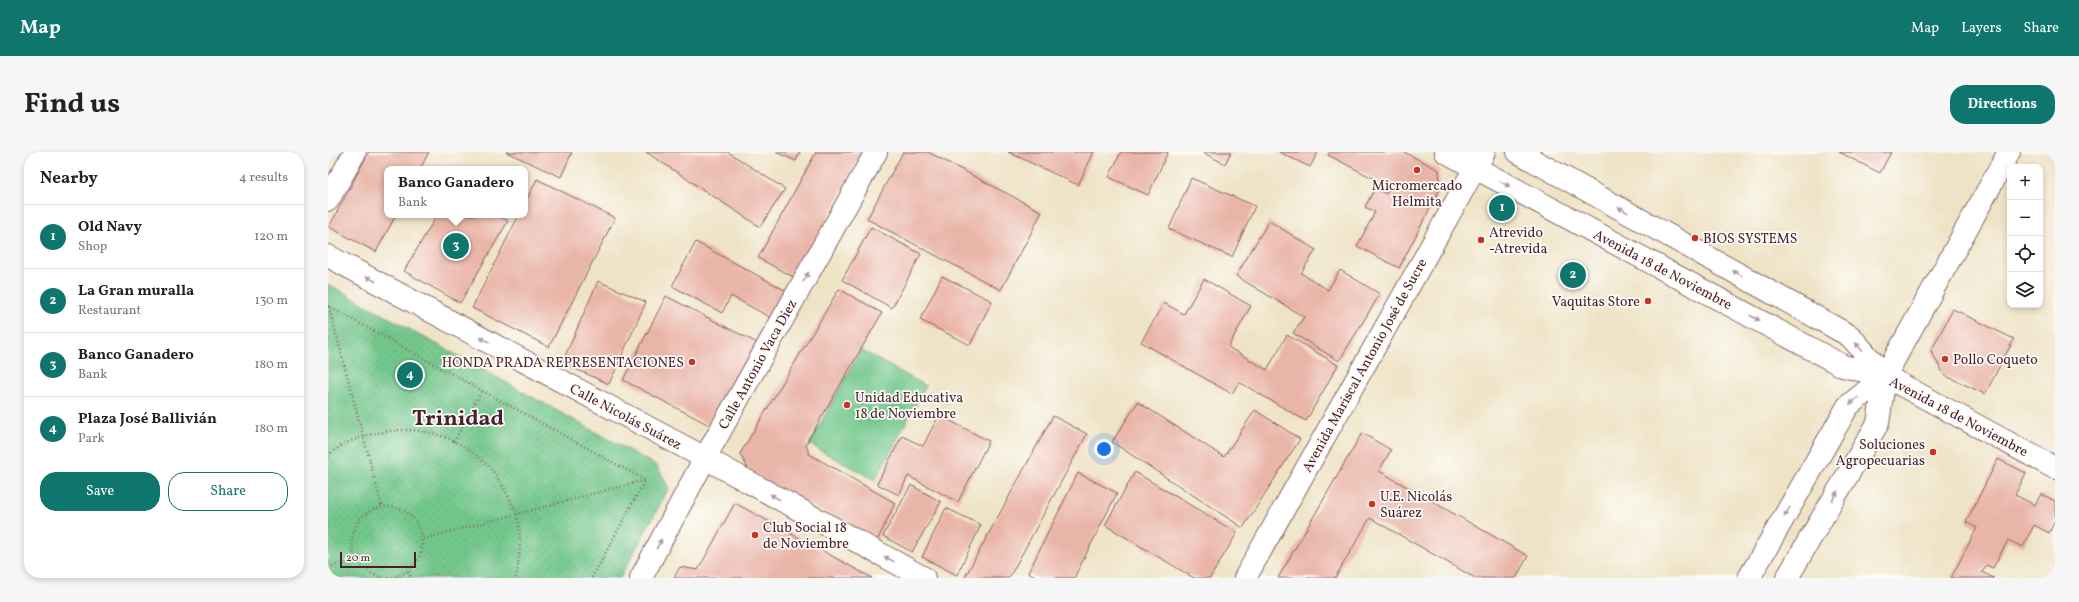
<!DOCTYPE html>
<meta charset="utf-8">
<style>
:root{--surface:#fff;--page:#f6f6f6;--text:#222;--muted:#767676;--line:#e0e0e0;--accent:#0f766e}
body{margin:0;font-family:Vollkorn,serif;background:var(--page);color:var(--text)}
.controls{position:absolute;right:12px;top:12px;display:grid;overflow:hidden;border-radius:8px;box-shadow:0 2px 6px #0003}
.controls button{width:36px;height:36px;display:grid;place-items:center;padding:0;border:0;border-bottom:1px solid var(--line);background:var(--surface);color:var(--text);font:20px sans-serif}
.scale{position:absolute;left:12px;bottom:10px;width:76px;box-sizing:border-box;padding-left:4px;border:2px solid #4a1f2b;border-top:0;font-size:11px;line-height:14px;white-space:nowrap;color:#4a1f2b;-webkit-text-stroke:3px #fdfcf7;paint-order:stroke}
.you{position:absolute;left:776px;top:297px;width:14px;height:14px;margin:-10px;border:3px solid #fff;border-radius:50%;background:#1a73e8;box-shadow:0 0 0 6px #1a73e833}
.badge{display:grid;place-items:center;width:26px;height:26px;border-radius:50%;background:var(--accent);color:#fff;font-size:13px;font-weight:700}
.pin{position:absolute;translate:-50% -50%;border:2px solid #fff;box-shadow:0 1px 4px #0006}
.popup{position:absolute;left:56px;top:14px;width:144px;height:52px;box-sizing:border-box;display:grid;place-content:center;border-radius:8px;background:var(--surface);filter:drop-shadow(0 1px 3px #0005);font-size:13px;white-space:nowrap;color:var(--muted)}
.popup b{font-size:15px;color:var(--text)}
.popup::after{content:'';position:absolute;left:50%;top:100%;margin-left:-8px;border:8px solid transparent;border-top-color:var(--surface)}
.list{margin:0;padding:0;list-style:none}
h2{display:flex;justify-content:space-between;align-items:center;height:52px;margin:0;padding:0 16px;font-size:17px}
h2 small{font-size:13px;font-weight:400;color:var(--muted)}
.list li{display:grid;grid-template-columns:26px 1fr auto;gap:12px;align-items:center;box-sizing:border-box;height:64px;padding:0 16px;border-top:1px solid var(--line)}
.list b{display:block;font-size:15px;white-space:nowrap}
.list p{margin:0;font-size:13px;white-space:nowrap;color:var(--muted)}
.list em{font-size:13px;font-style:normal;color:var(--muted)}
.actions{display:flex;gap:8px;padding:12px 16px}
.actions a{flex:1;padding:9px 0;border:1px solid var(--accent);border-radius:16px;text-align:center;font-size:14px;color:var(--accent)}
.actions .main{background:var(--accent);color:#fff}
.icon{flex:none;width:22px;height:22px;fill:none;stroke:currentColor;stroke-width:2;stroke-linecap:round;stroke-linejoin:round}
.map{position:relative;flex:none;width:1727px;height:426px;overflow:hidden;border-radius:16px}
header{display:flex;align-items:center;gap:24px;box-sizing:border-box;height:56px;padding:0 20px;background:var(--accent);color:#fff}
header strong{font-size:19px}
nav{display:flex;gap:22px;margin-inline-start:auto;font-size:14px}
.intro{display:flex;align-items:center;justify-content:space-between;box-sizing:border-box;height:96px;padding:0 24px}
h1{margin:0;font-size:28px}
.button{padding:10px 18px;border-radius:16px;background:var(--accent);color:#fff;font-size:14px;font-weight:700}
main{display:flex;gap:24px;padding:0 24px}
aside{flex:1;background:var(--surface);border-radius:16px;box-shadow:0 2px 6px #0003}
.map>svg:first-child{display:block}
.green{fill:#72c78c;stroke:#5e735c}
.park{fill:url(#park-dots);stroke:#5e735c}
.building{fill:#eab5a9}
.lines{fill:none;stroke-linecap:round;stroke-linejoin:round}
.minor-casing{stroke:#846461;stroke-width:24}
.primary-casing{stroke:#846461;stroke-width:24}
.path{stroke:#846461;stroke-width:2.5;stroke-dasharray:1 3;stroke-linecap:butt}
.minor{stroke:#fff;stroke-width:22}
.primary{stroke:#fff;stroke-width:22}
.oneway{fill:#ae9aa0}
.poi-dot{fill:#c8321e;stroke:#fdfcf7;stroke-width:1.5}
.labels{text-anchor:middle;stroke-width:3.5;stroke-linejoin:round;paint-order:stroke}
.poi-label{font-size:14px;fill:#4a1f2b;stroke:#fdfcf7;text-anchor:start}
.street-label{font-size:14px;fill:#4a1f2b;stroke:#fdfcf7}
.town-label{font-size:22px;font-weight:bold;fill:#4a1f2b;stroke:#fdfcf7}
</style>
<header>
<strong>Map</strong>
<nav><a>Map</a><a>Layers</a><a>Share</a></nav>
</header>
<div class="intro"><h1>Find us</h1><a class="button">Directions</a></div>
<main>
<aside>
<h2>Nearby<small>4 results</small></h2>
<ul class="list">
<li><span class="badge">1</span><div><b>Old Navy</b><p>Shop</p></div><em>120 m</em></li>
<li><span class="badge">2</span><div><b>La Gran muralla</b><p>Restaurant</p></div><em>130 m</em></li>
<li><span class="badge">3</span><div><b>Banco Ganadero</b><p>Bank</p></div><em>180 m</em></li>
<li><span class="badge">4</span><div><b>Plaza José Ballivián</b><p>Park</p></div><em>180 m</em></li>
</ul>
<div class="actions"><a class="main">Save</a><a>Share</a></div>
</aside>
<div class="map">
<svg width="1727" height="426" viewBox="0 0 1727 426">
<defs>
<pattern id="park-dots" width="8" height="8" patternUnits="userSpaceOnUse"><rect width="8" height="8" fill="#72c78c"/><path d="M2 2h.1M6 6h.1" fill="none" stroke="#64aa79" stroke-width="1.8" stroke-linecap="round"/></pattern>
</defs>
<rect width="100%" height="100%" fill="#fdfcf7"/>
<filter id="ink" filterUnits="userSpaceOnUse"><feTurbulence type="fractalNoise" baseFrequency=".025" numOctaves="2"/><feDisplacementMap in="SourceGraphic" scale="8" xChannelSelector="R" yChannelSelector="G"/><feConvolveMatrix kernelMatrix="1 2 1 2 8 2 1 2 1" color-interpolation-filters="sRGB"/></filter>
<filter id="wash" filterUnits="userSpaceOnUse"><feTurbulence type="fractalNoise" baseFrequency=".012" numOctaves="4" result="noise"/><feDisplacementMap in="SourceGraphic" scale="16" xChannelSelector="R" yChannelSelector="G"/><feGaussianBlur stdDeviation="0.9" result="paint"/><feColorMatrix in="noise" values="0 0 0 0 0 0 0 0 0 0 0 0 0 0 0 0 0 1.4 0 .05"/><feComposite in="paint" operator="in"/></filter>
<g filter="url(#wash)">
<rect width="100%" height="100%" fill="#efe3c6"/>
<path class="green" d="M533,198l65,36 -51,94 -66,-36z"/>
<path class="park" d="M0,132l329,182 12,22 -49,90h-292z"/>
<g id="blocks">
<path class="building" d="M41,0h60l-9,17h-33v46h9l-20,37 -47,-25z
M178,0h66l-11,25z
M318,0h82l57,37 -25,38z
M448,0h24l-4,9z
M488,0h47l-68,126 -37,-20z
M575,0h25l114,60 -41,78 -134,-71z
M680,0h86l-16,33z
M793,0h47l-20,43 -39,-18z
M874,0h29l-6,12z
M951,0h39l-8,15z
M1002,0h74l35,18 1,19 -41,79 -42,-22 18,-34 -10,-5 10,-19 11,6 4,-7 -62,-32z
M1511,0h52l-11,21z
M863,26l64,28 -23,51 -63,-28z
M209,27l78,39 -66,129 -77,-39 47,-93h6v-12z
M109,63h60l11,6 -48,82 -56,-32z
M941,69l47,29 -15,23 27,17 12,-20 40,24 -41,67 -46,-28 11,-16 -68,-41z
M543,75l50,27 -29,54 -50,-28z
M368,90l96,52 -15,27 -46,-25 -9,17 -50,-27z
M614,124l50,25 -22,44 -50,-25z
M876,127l47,27 -23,41 39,23 20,-35 51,30 -32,56 -67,-39 -7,12 -91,-52 23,-39 20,11z
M270,129l48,21 -37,82 -47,-21z
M511,137l43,24 -76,131 3,10 86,49 -18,38 -127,-69 -10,-18z
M338,144l95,49 -44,84 -94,-49z
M1625,157l61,30 -29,55 -41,-19 -13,-24z
M810,250l86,55 31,-47 45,29 -57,89 -131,-86z
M611,263l50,26 -31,61 -50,-26 -9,19 -22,-11 25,-48 21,10z
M725,264l34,18 -78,144h-43l-1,-1z
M1034,281l29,17 -12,21 149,85 -12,22h-41l-105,-60 -35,60h-57z
M1670,307l28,14 -11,22 20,10 6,-11 14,7v20l-6,12 -15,-8 -11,22 -15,-7 -15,28 -7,-3 -4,7 12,6h-43l26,-50 -11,-6z
M807,320l102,61 -27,45h-16l-89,-53z
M750,321l39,20 -43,85h-36l-10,-5z
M583,333l30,17 -29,50 -29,-16z
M407,351l137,75h-198l6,-11 18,3z
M618,356l35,17 -24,50 -35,-18z"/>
</g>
</g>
<g filter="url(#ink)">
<use href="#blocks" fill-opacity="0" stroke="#846461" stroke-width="1"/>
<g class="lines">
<g class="minor-casing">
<path id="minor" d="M548,0l-171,306 219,120
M1118,0l397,214 42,10 170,92
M1190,0l332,184 35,40
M917,426l239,-426"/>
</g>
<g class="primary-casing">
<path id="primary" d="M0,48l27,-48
M0,104l377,202 -64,120
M1421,426l99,-172 37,-30
M1459,426l91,-155 7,-47 124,-224"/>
</g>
<path class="path" d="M0,154l317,174 -53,98
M1,155l53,200
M126,290l28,-52
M0,304c14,-14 36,-21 55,-24 51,-10 103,16 125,64 3,6 7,12 9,19 5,23 3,40 -1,63
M95,387l222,-59
M0,415l28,-7
M81,419l2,7
M55,426c-22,-6 -37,-24 -29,-47 3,-9 10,-18 20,-22 50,-17 71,61 14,69"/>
<use href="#minor" class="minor"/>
<use href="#primary" class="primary"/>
</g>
<defs><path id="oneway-solid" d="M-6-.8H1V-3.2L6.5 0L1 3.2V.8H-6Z"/></defs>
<g class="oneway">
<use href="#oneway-solid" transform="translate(1177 32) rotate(28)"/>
<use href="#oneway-solid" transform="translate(1295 58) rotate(-151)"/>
<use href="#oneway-solid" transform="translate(1409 121) rotate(-151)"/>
<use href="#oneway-solid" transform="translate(478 125) rotate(-61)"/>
<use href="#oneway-solid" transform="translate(43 127) rotate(-152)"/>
<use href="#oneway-solid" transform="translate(1427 166) rotate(28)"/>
<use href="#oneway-solid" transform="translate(157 188) rotate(-152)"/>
<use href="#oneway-solid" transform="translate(1531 195) rotate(-131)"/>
<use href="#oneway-solid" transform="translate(1526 249) rotate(141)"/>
<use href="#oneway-solid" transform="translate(1507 344) rotate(-60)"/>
<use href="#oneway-solid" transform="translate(447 345) rotate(-151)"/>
<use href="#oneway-solid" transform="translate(1459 360) rotate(120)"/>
<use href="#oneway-solid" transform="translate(331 392) rotate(-62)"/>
<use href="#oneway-solid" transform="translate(561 407) rotate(-151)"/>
</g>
</g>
<g class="poi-dot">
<circle cx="1089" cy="18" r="4"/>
<circle cx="1367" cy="86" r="4"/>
<circle cx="1153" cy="88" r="4"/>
<circle cx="1320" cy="149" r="4"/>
<circle cx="1617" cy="207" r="4"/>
<circle cx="364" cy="210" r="4"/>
<circle cx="519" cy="253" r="4"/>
<circle cx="1605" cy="300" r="4"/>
<circle cx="1044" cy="352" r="4"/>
<circle cx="427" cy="383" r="4"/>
</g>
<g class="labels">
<g class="poi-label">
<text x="1089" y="38" text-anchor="middle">Micromercado<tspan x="1089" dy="16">Helmita</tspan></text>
<text x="1161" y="85">Atrevido<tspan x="1161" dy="16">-Atrevida</tspan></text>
<text x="1375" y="91">BIOS SYSTEMS</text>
<text x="1312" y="154" text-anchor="end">Vaquitas Store</text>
<text x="1625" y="212">Pollo Coqueto</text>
<text x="356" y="215" text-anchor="end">HONDA PRADA REPRESENTACIONES</text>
<text x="527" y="250">Unidad Educativa<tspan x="527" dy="16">18 de Noviembre</tspan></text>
<text x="1597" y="297" text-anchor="end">Soluciones<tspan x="1597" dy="16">Agropecuarias</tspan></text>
<text x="1052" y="349">U.E. Nicolás<tspan x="1052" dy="16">Suárez</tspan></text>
<text x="435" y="380">Club Social 18<tspan x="435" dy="16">de Noviembre</tspan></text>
</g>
<g class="street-label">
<text transform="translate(1335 117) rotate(28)" y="5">Avenida 18 de Noviembre</text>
<text transform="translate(429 212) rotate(-61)" y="5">Calle Antonio Vaca Diez</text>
<text transform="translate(1036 213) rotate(-61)" y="5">Avenida Mariscal Antonio José de Sucre</text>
<text transform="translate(298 264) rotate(28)" y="5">Calle Nicolás Suárez</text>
<text transform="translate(1631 264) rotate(28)" y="5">Avenida 18 de Noviembre</text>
</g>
<g class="town-label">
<text x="130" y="273">Trinidad</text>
</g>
</g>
</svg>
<div class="controls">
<button>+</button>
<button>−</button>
<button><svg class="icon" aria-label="locate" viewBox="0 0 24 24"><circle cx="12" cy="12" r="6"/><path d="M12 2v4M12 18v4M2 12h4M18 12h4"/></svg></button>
<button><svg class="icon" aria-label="layers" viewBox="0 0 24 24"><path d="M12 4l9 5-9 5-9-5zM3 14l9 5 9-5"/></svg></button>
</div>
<div class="scale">20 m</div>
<div class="you"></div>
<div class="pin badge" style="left:1174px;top:56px">1</div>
<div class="pin badge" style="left:1245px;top:123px">2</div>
<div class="pin badge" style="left:128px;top:94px">3</div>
<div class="popup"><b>Banco Ganadero</b>Bank</div>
<div class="pin badge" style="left:82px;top:223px">4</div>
</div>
</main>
